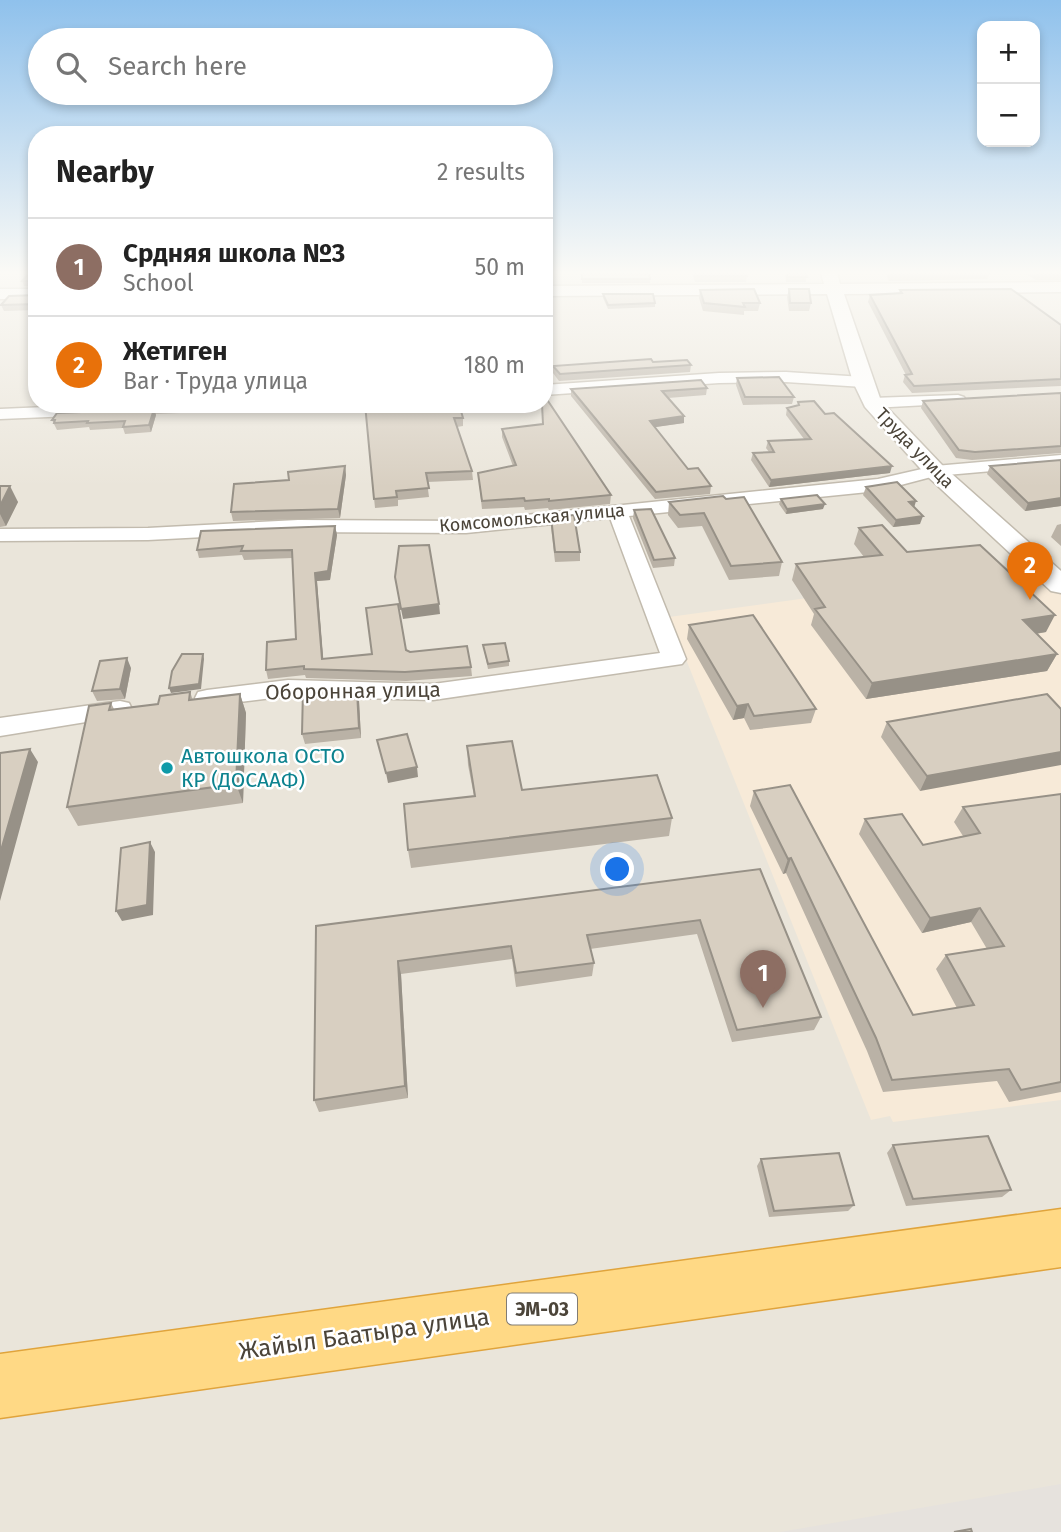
<!DOCTYPE html>
<meta charset="utf-8">
<style>
:root{--surface:#fff;--page:#f6f6f6;--text:#222;--muted:#767676;--line:#e0e0e0;--accent:#fc3f1d}
body{margin:0;font-family:"Fira Sans",sans-serif;background:var(--page);color:var(--text)}
.controls{position:absolute;right:21px;top:21px;display:grid;overflow:hidden;border-radius:14px;box-shadow:0 4px 10px #0003}
.controls button{width:63px;height:63px;display:grid;place-items:center;padding:0;border:0;border-bottom:2px solid var(--line);background:var(--surface);color:var(--text);font:35px sans-serif}
.you{position:absolute;left:618px;top:870px;width:24px;height:24px;margin:-18px;border:5px solid #fff;border-radius:50%;background:#1a73e8;box-shadow:0 0 0 10px #1a73e833}
.badge{display:grid;place-items:center;width:46px;height:46px;border-radius:50%;background:var(--accent);color:#fff;font-size:23px;font-weight:700}
.pin{position:absolute;translate:-50% -58px;filter:drop-shadow(0 2px 4px #0008)}
.pin::after{content:'';position:absolute;top:37px;width:24px;height:21px;background:inherit;clip-path:polygon(0 0,100% 0,50% 100%)}
.list{margin:0;padding:0;list-style:none}
h2{display:flex;justify-content:space-between;align-items:center;height:91px;margin:0;padding:0 28px;font-size:30px}
h2 small{font-size:23px;font-weight:400;color:var(--muted)}
.list li{display:grid;grid-template-columns:46px 1fr auto;gap:21px;align-items:center;box-sizing:border-box;height:98px;padding:0 28px;border-top:2px solid var(--line)}
.list b{display:block;font-size:26px;white-space:nowrap}
.list p{margin:0;font-size:23px;white-space:nowrap;color:var(--muted)}
.list em{font-size:23px;font-style:normal;color:var(--muted)}
.icon{flex:none;width:38px;height:38px;fill:none;stroke:currentColor;stroke-width:2;stroke-linecap:round;stroke-linejoin:round}
.map{position:relative;flex:none;width:1061px;height:1532px;overflow:hidden}
.search{position:absolute;background:var(--surface);box-shadow:0 4px 10px #0003;left:28px;top:28px;width:525px;height:77px;display:flex;align-items:center;gap:18px;box-sizing:border-box;padding:0 24px;border-radius:38px;color:var(--muted);font-size:26px}
.panel{position:absolute;background:var(--surface);box-shadow:0 4px 10px #0003;left:28px;top:126px;width:525px;height:287px;border-radius:28px}
.map>svg:first-child{display:block}
.residential{fill:#eae5da}
.commercial{fill:#f7ead8}
.industrial{fill:#e6e2dd}
.lines{fill:none;stroke-linecap:round;stroke-linejoin:round}
.minor-casing{stroke:#c2bbae;stroke-width:3}
.tertiary-casing{stroke:#c2bbae;stroke-width:3}
.trunk-casing{stroke:#e0a43c;stroke-width:3}
.minor{fill:#fff;fill-rule:evenodd}
.tertiary{fill:#fff;fill-rule:evenodd}
.trunk{fill:#ffd985;fill-rule:evenodd}
.wall{fill:#bab2a6}
.shaded-wall{fill:#979187}
.building{fill:#d8cfc1;stroke:#979187;stroke-width:2}
.culture-dot{fill:#0f9aa8;stroke:#fff;stroke-width:2.5}
.labels{text-anchor:middle;stroke-width:5;stroke-linejoin:round;paint-order:stroke}
.far-street-label{font-size:18px;fill:#4b4439;stroke:#fff}
.shield{fill:#fff;stroke:#817c74;stroke-width:2}
.shield-label{font-size:19px;font-weight:bold;fill:#4b4439}
.street-label{font-size:21px;fill:#4b4439;stroke:#fff}
.culture-label{font-size:21px;fill:#0d838f;stroke:#fff;text-anchor:start}
.near-street-label{font-size:24px;fill:#4b4439;stroke:#fff}
</style>
<div class="map">
<svg width="1061" height="1532" viewBox="0 0 1061 1532">
<rect width="100%" height="100%" fill="#f6f3ec"/>
<path class="residential" d="M0,273h37v131h507v-131h517v1259h-1061z"/>
<path class="commercial" d="M1018,569h17l26,25v506l-168,22 -3,-6 -19,4 -202,-503z"/>
<path class="industrial" d="M1061,1484v48h-281z"/>
<g class="lines">
<g class="minor-casing">
<path id="minor" d="M786,372l77,5 8,5 -8,5 -77,-5 -67,1 -175,12v-10l175,-12z
M958,395l6,2 2,3 -2,3 -92,5 -8,-5 8,-5z
M116,404h132l-8,5 -240,10v-10z
M1061,455v10l-126,11 -57,15 -249,25 57,143 -4,5 -249,36 -145,-4 -81,10 -9,-2 -3,-6 3,-6 9,-2 81,-10 145,4 227,-31 -50,-135 -144,15 -168,-1 -150,8 -148,1v-12l148,-1 150,-8 168,1 412,-42 57,-13z
M120,701l9,2 3,6 -3,6 -129,21v-18z"/>
</g>
<g class="tertiary-casing">
<path id="tertiary" d="M821,273h16l3,11 221,-2v10l-217,2 37,107 62,65 118,105v22l-10,-2 -124,-115 -62,-69 -12,-25 -26,-88 -283,2v-10l280,-2z
M0,289h37v10h-37z"/>
</g>
<g class="trunk-casing">
<path id="trunk" d="M1061,1209v58l-1061,151v-64z"/>
</g>
<use href="#minor" class="minor"/>
<use href="#tertiary" class="tertiary"/>
<use href="#trunk" class="trunk"/>
</g>
<path class="wall" d="M582,273l68,6v4h-68z
M692,273h54l1,3 -1,6h-51z
M785,273h21v9h-20z
M888,273h102l-3,6 -98,2 -2,-4z
M1024,273h37v7h-25z
M37,275v35l-33,1 -3,-6 36,-10v-8l-13,-1 -2,-5z
M789,289l22,14 -2,8h-20l-2,-14z
M700,290l60,13 -2,8h-14v4l-41,-4 -4,-13z
M900,290l161,35v61l-149,7 -9,-11 2,-7h1l-38,-73 2,-7 29,-2z
M603,294l52,9v4l-47,2 -5,-11z
M653,362l38,3 -1,7 -131,9 -6,-8v-7z
M737,378l57,19 -2,7 -49,1 -7,-20z
M707,388l-1,7 -38,3 16,25 -29,4 33,42 23,17 -1,8 -55,5 -84,-103v-7z
M1061,393v60l-89,7 -16,-2 -35,-50 2,-7z
M798,402l27,12 65,59 -121,14 -18,-27 2,-7 16,-1 -3,-4 2,-7 36,-2 -18,-24 1,-7 11,-3z
M365,404l98,14v8l-6,1 15,44 1,9 -46,2 2,15 -31,3v6l-23,2z
M154,409l2,6 -5,17 -26,2 -2,-6 -33,2 -1,-3 -32,3 -5,-10z
M502,429l109,66 -1,9 -61,6 -1,-2 -23,2 -1,-3 -42,2 -4,-36 35,-7 -11,-29z
M1061,460v46l-36,5 -38,-37 3,-8z
M345,466l1,9 -6,43 -107,3 -2,-9 58,-32z
M0,486l18,16 -12,24 -6,1z
M866,487l48,20 6,17 -27,3 -30,-32z
M723,496l59,66 -3,14 -50,4 -27,-54 -24,2 -10,-13 1,-13z
M781,499l42,10 -37,5 -7,-10z
M634,510l41,48 -1,8 -21,2 -20,-50z
M551,517l29,35v9l-25,1 -4,-35z
M1061,524v22l-10,-9 6,-12z
M335,526l2,9 -7,45 -13,1 6,78 83,-9 4,2 61,15 1,9 -66,5 -100,-3 -1,-3 -37,4 -2,-9 30,-31 -4,-81 -48,2 -2,-5 -43,3 -2,-8z
M859,528l48,24 139,80 -10,2 21,20 -10,17 -181,28 -55,-74 3,-11 -22,-34 4,-16 68,-7 -10,-13z
M689,625l127,84 -5,14 -61,7 -6,-12 -11,2 -46,-81z
M483,645l26,16v5l-21,3z
M131,668l-6,31 -28,2 -5,-10z
M190,692l3,8 47,-6 6,19 -3,90 -165,23 -11,-19 44,-104 3,6 44,-5z
M359,701l2,37 -56,6 -3,-10z
M1061,709l-141,82 -39,-54 6,-15z
M467,746l55,44 150,28 -3,18 -258,32 -3,-18 66,-54 -6,-31z
M754,791l159,224 44,-7 -21,-39 10,-14 41,-6 -16,-27 -49,11 -63,-99 6,-15 58,26 40,-9 -9,-14 9,-15 98,-13v298l-52,10 -12,-21 -114,11 -16,-41 -81,-178 -3,1 -33,-68z
M760,869l61,148 -7,13 -82,12 -35,-108 -107,15 4,14 -2,13 -76,11 -4,-28 -111,15 7,124 -89,14 -5,-12 2,-174z
M893,1145l118,45 -9,7 -96,9 -19,-53z
M761,1159l93,46 -6,6 -79,6 -12,-51z"/>
<path class="shaded-wall" d="M154,409l2,6 -5,17 -2,-7z
M684,416v7l-35,5 1,-7z
M345,466l1,9 -6,43 -2,-9z
M892,466l-2,7 -121,14 2,-7z
M10,486l8,16 -12,24 -6,-12v-8z
M1061,498v8l-36,5 3,-8z
M916,501l-2,7 -5,-6z
M825,504l-2,5 -37,5 1,-5z
M923,516l-3,8 -27,3 3,-7z
M335,526l2,9 -7,45 -13,1 7,87 -2,-9 -7,-86z
M439,604l1,10 -37,5 -2,-10z
M1055,615l-9,17 -32,5 9,-17z
M203,654l1,5 -3,30 -30,4 -2,-5z
M1057,654l-10,17 -181,28 6,-16z
M127,658l4,10 -6,31 -5,-10z
M357,691l2,10 2,37 -2,-10z
M240,694l6,19 -3,90 -7,-19z
M748,704l-4,14 -11,2 4,-14z
M30,749l8,13 -38,139v-47z
M1061,752v13l-141,26 7,-15z
M417,767l1,10 -30,6 -2,-10z
M150,842l5,10 -2,63 -31,6 -6,-10z
M791,858l-5,15 -3,1 5,-15z
M980,908l-9,14 -49,11 8,-15z
M398,961l3,13 7,124 -3,-12z"/>
<path class="building" d="M582,273l67,1 1,5h-68z
M695,273h51l1,3h-51z
M787,273h19l1,4h-20z
M890,273h100l-99,1z
M1036,273h25v2l-23,-1z
M27,275h10v29l-36,1 8,-9 28,-1v-14h-15z
M754,289l6,14h-17l2,4 -41,-4 -4,-13z
M789,289h20l2,14h-21z
M1011,289l50,36v54l-147,7 -9,-11 7,-1 -42,-79 32,-2 -2,-3z
M603,294h50l2,9 -47,2z
M651,359l2,3 34,-2 4,5 -131,9 -7,-8z
M779,377l15,20h-49l-8,-19z
M701,380l6,8 -45,3 22,25 -34,5 38,48 10,-1 13,18 -55,6 -85,-103z
M1061,393v53l-86,6 -16,-2 -36,-49z
M544,395l67,100 -62,6v-2l-24,2 -1,-3 -42,3 -4,-28 38,-8 -14,-36 41,-5 -1,-20h2z
M814,401l11,13 9,-1 58,53 -121,14 -18,-27 21,-1 -6,-11 43,-2 -24,-31 12,-3 -1,-3z
M365,404h94l4,14h-9l18,53 -46,2 3,15 -33,3 1,6 -23,2z
M154,409l-5,16 -26,2 2,-6 -38,2 1,-2 -34,2 1,-3h-3l5,-7z
M1061,460v38l-33,5 -38,-37z
M345,466l-7,43 -107,3 3,-28 55,-4 -1,-8z
M897,482l19,19 -7,1 14,14 -27,4 -30,-33z
M0,486h10l-10,20z
M817,495l8,9 -38,5 -6,-10z
M723,496l3,3 18,-2 38,65 -51,4 -27,-53 -24,2 -11,-13z
M651,509l24,49 -21,2 -20,-50z
M574,515l6,37h-25l-4,-35z
M882,525l25,27 73,-7 75,70 -32,5 34,34 -185,29 -57,-74 10,-2 -29,-43 86,-9 -23,-27z
M335,526l-7,45 -13,2 7,86 50,-5 -6,-46 32,-4 8,46 4,2 57,-6 4,21 -66,5 -101,-3v-3l-38,4 1,-28 29,-3 -4,-89 -51,1 2,-5 -46,4 4,-19z
M429,545l10,59 -38,5 -6,-32 4,-31z
M753,615l63,94 -62,7 -6,-12 -11,2 -48,-81z
M505,643l4,18 -21,3 -5,-19z
M182,654h21l-4,30 -30,4 3,-17z
M127,658l-7,31 -28,2 8,-30z
M303,689l54,2 2,37 -57,6z
M190,692l-1,8 51,-6 -4,90 -169,23 22,-101 22,-3 -2,7 49,-6 2,-8z
M1047,694l14,15v43l-134,24 -40,-54z
M407,734l10,33 -31,6 -9,-33z
M512,741l10,49 135,-15 15,43 -264,32 -4,-46 71,-8 -8,-50z
M30,749l-30,105v-101z
M790,785l123,230 61,-10 -28,-50 58,-9 -24,-38 -50,10 -65,-99 37,-5 21,31 57,-12 -17,-26 98,-13v288l-40,8 -12,-21 -117,11 -16,-42 -85,-180 -3,1 -34,-68z
M150,842l-3,63 -31,6 5,-63z
M760,869l61,148 -84,13 -37,-110 -113,15 7,28 -78,10 -5,-27 -113,15 7,125 -91,14 2,-174z
M988,1136l23,54 -98,9 -20,-54z
M839,1153l15,52 -80,6 -13,-52z
M971,1529l1,3h-18z"/>
<linearGradient id="sky" x2="0" y2="1"><stop stop-color="#8fc1ec"/><stop offset="0.56" stop-color="#fbfaf6"/><stop offset="1" stop-color="#fbfaf6" stop-opacity="0"/></linearGradient>
<rect width="1061" height="487" fill="url(#sky)"/>
<circle class="culture-dot" cx="167" cy="768" r="7"/>
<g class="labels">
<g class="far-street-label">
<text transform="translate(915 448) rotate(46)" y="6">Труда улица</text>
<text transform="translate(532 518) rotate(-5)" y="6">Комсомольская улица</text>
</g>
<rect class="shield" x="507" y="1293.5" width="70" height="31" rx="5"/>
<g class="shield-label">
<text x="542" y="1316">ЭМ-03</text>
</g>
<g class="street-label">
<text transform="translate(353 691) rotate(-1)" y="7">Оборонная улица</text>
</g>
<g class="culture-label">
<text x="181" y="763">Автошкола ОСТО<tspan x="181" dy="24">КР (ДОСААФ)</tspan></text>
</g>
<g class="near-street-label">
<text transform="translate(364 1334) rotate(-8)" y="8">Жайыл Баатыра улица</text>
</g>
</g>
</svg>
<div class="controls">
<button>+</button>
<button>−</button>
</div>
<div class="you"></div>
<div class="pin badge" style="left:763px;top:1008px;background:#8d6e63">1</div>
<div class="pin badge" style="left:1030px;top:600px;background:#e8710a">2</div>
<div class="search"><svg class="icon" aria-label="search" viewBox="0 0 24 24"><circle cx="10" cy="10" r="6"/><path d="M15 15l6 6"/></svg>Search here</div>
<section class="panel">
<h2>Nearby<small>2 results</small></h2>
<ul class="list">
<li><span class="badge" style="background:#8d6e63">1</span><div><b>Срдняя школа №3</b><p>School</p></div><em>50 m</em></li>
<li><span class="badge" style="background:#e8710a">2</span><div><b>Жетиген</b><p>Bar · Труда улица</p></div><em>180 m</em></li>
</ul>
</section>
</div>
